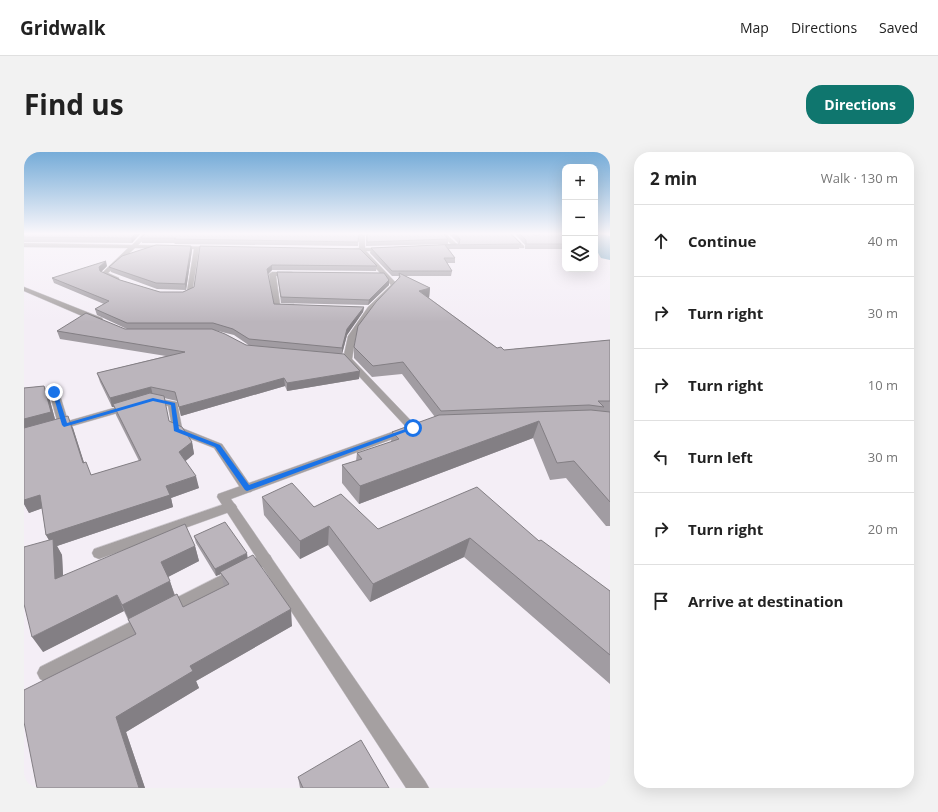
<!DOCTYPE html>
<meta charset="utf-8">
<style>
:root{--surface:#fff;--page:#f2f2f2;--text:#222;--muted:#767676;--line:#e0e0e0;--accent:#0f766e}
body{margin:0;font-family:"Open Sans",sans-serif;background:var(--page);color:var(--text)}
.controls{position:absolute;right:12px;top:12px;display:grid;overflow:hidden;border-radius:8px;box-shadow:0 4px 16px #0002}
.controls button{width:36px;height:36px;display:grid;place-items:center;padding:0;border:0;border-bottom:1px solid var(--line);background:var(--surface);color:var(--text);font:20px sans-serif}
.stop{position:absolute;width:12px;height:12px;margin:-9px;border:3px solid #1a73e8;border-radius:50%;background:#fff}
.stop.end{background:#1a73e8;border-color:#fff;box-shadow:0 1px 4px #0008}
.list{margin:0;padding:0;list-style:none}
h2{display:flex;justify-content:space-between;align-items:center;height:52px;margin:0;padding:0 16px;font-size:17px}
h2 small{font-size:13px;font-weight:400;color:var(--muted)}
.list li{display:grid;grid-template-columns:26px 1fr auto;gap:12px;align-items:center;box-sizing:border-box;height:72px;padding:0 16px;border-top:1px solid var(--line)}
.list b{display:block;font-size:15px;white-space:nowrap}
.list em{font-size:13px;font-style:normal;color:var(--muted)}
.icon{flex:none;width:22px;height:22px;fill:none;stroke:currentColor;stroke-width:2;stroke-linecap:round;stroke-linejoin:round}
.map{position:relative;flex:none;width:586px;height:636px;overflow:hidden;border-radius:16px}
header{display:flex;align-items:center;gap:24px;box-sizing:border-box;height:56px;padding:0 20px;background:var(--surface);border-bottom:1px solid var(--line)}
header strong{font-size:19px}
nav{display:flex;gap:22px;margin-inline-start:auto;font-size:14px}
.intro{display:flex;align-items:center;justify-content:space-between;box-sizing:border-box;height:96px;padding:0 24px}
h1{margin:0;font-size:28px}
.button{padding:10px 18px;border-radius:16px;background:var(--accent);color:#fff;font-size:14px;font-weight:700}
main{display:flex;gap:24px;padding:0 24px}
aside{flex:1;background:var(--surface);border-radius:16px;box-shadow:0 4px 16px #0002}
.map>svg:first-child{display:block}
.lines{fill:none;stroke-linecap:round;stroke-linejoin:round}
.river{fill:#6ba1c1;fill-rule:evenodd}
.lane-casing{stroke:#cfcad1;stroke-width:1}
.street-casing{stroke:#cfcad1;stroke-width:1}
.lane{fill:#a5a0a1;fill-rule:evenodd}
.street{fill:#a5a0a1;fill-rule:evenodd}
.wall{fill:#a19ca2;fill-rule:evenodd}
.shaded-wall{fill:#837f84}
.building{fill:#bbb5bc;stroke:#837f84}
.route{fill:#1a73e8}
</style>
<header>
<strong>Gridwalk</strong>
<nav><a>Map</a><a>Directions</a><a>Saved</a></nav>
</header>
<div class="intro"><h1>Find us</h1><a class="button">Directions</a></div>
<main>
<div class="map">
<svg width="586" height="636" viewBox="0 0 586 636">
<rect width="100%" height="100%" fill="#f4eef6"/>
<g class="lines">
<path class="river" d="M571,81l15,3v24l-9,-2c-6,-9 -6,-15 -6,-25z"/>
<g class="lane-casing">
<path id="lane" d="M0,135l78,31 1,2 -7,2 -72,-31z
M30,237l5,3 9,29 63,-18 5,3 -1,2 -111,32v-6l34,-10 -9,-32z
M126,245l27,5 5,26 40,16 29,42 2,3 -2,3h-8l-29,-44 -41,-16 -5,-26 -22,-4 -1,-2z
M206,350l5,2 2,3 -2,3 -136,49 -5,-2 -2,-4 2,-4z
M241,401l5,2 2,4 -2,4 -96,52 -6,2 -6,-2 -2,-5 2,-5z
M122,462l6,2 2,5 -2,5 -100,53 -6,3 -6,-3 -3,-6 3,-6z"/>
</g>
<g class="street-casing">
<path id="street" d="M120,81h6l-12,12 79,2 -2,3 -16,-1 -7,44 -13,4 -4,-2 12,-4 7,-42 -59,-1 -27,25 11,5v2l-2,1 -16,-7 27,-26 -104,-1v-4l108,2z
M335,81h6v15h24l-2,3h-21l32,34 -24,26 -18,25 -4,23 66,69 -1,2 -186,69 194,282 4,7h-23l-189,-291 1,-3 188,-67 -63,-68 5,-23 20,-29 23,-22 -31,-34 -15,1 -3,-2 17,-2z
M415,81h6l14,13 -3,2 -15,-1v-2l10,-1z
M482,81h5l13,13v2h-4z
M248,120h20l3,2 -3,2h-16l4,28h14v4h-17l-4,-2 -4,-32z"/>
</g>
<use href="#lane" class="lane"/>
<use href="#street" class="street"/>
</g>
<path class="wall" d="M0,81h117l-9,10 -108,-1z
M335,81l-1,13 -183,-2 -1,-1h-32l-1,-5z
M342,81h77l5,6v5l-82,2z
M424,81h62l11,11 -2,5h-70l6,9v5h-8l5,8 -1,5h-46l25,12 -1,10 68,50 7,2 106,-10v186h-4l-40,-48 -16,2 -17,-42 -174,66 -17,-21v-18l14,-4 1,-8 34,-11 1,-10 43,-15 -33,-43 -30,3 -18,-19v-11l44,-68 1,-3h-7l-22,-23 1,-5 88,-4z
M490,81h17l6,3 1,-1 -4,-2h28l3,2v14h-40v-4z
M167,94l1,4 -6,40 -29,-1 -46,-17 -2,-5z
M176,94l177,20 -1,5 -104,-1 -4,4 6,30 90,3 -1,5 -16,23 -5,19 17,25 -72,12 -2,-5 -104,30 -4,-15 -13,-3 5,23 23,21 2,12 -9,7 14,27 -28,10 2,9 -116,39 5,9 1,21 132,-30 4,15 -31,16 7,18 8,12 41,-20 -3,-13 -5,2 -20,-33 -2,-7 53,22 45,68 -96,55 3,7 -73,44 19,56h-108l98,-153 -11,-24 -81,41 6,-112 -3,-5 -4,-27 -13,5 -5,-9v-116l20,-2 5,11 6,22 18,9 11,35 7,12 48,-14 -23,-46 -2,-8h-2l-12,-25 -3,-9 69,-17 -106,-17 -3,-8 70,-2 -30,-14 -2,-6 9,-5 -50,-21 -2,-5 55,-12 -6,6 19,8 40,12h23l11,-5zM190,178l20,5 16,11 -4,-1z
M253,120l112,8v5l-21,20 -87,-2z
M238,345l52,10 64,22 161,12 71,50v93l-146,-127 -94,45 -42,-57 -28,14 -36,-44z
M274,625l91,11h-89z"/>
<path class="shaded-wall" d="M112,81h5l-9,10 -1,-5z
M167,94l1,4 -6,40 -1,-6z
M82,109l1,5 -6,6 -1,-1 -1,-4z
M248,113v5l-4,4 -1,-5z
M365,128v5l-21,20 1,-5z
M406,136l-1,10 -10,-7z
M340,155l-1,5 -16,23 -5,19v-6l5,-19z
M336,219l-1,8 -72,12v-8z
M260,226l1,8 -104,30 -2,-9z
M20,234l5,11 7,26 -32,9v-13z
M127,235l2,9 -40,8 1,3h-2l-2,-9z
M44,264l5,12 15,47 -5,-12z
M515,269l-6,17 -174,66 1,-18z
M168,290l2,12 -12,10 -3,-12z
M172,324l3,12 -28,10 2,9 -116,39 5,9 2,40 -9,-16 -2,-32 -7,-12 120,-49z
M16,343l6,12 -17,6 -5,-9v-4z
M305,374l-1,19 -28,14v-18z
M446,386l-6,19 -94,45 3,-18z
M171,394l4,15 -33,17 -5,-16z
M223,401l1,7 -28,12 1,2 -5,2 -1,-7z
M146,429l5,16 -46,23 -7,-15z
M93,443l7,16 -81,41 -11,-15z
M267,457l1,17 -96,55 3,7 -73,44 19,56h-6l-23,-71 74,-51z"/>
<path class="building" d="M0,81h112l-5,5 -107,-1z
M122,81h213l-1,9 -184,-3 2,-1h-35z
M343,81h76l5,6 -81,3z
M429,81h57l11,11 -76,1 10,13h-11l8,13h-60l-21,-23 88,-4 1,-5z
M495,81h12l6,3 4,-3h21l3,2v9h-39v-4z
M132,93l35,1 -6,38 -29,-1 -47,-16 13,-11z
M176,94l160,3 17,17 -105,-1 -5,4 7,35 90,3 -17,22 -5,19 -93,-9 -16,-10 -20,-6h-86l-32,-14 14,-8 -57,-23 54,-17 -7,6 1,4 20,9 40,12h23l11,-5z
M253,120l107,1 5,7 -20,20 -88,-3z
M375,121l31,15 -11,3 78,57 4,-1 3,3 106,-10v61h-12l6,6 -15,-2 -148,6 -38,-49 -30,4 -19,-19 4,-21 18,-24 24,-25z
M62,161l39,16h87l13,5 21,11 98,9 16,17 -73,12 -3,-5 -105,29 -4,-15 -24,-5 -41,11 -13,-25 88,-21 -128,-21z
M20,234l7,26 -27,7v-31z
M126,241l14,3 5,25 13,6 10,15 -13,10 17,24 -30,10 4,9 -124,40 -6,-40 -16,5v-72l44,-12 15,47 3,-1 5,13 50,-15 -28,-56z
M567,258l19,2v90l-36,-41 -17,2 -18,-42 -179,65 -18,-21 20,-6 -5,-6 42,-14 -7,-7 47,-17z
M268,331l22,24 27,-13 37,35 99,-42 62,54 2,-1 69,51v64l-140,-117 -97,46 -44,-58 -29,15 -38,-44z
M201,370l22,31 -32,16 -21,-33z
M161,372l10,22 -34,16 9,19 -48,24 -5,-10 -85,42 -8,-33v-57l29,-8 2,40z
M229,403l38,54 -101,57 3,5 -77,46 23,71h-102l-13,-66v-32l112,-56 -8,-15 49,-25 6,13 46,-23 -9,-12z
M337,588l28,48h-86l-5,-11z"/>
<linearGradient id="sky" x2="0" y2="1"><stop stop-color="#76acd8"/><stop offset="0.48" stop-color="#faf7fb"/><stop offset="1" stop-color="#faf7fb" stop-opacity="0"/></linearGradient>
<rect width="586" height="170" fill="url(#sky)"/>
<path class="route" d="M28,239l5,1 10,31 86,-25 22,5 4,26 41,16 29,40 162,-58 5,1 -169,63 -2,-1 -30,-43 -41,-16 -3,-26 -18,-4 -89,26 -2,-2z"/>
</svg>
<div class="controls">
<button>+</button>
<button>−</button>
<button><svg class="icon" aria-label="layers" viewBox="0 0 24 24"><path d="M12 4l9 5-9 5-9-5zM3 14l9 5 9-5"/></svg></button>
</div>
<div class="stop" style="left:389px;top:276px"></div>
<div class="stop end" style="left:30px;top:240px"></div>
</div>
<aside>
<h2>2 min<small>Walk · 130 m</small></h2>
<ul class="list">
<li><svg class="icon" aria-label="ahead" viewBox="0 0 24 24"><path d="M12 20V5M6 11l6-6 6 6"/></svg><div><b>Continue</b></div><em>40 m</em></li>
<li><svg class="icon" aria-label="right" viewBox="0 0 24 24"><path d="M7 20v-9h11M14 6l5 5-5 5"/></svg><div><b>Turn right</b></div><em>30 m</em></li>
<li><svg class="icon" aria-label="right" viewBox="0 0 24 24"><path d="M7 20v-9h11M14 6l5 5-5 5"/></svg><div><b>Turn right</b></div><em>10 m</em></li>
<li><svg class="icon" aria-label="left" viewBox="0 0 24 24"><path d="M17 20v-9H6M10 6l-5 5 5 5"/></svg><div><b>Turn left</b></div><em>30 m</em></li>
<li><svg class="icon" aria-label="right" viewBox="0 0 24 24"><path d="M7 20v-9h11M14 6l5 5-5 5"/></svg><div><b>Turn right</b></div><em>20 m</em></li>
<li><svg class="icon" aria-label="arrive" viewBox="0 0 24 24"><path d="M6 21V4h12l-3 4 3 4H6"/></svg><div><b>Arrive at destination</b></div></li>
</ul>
</aside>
</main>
